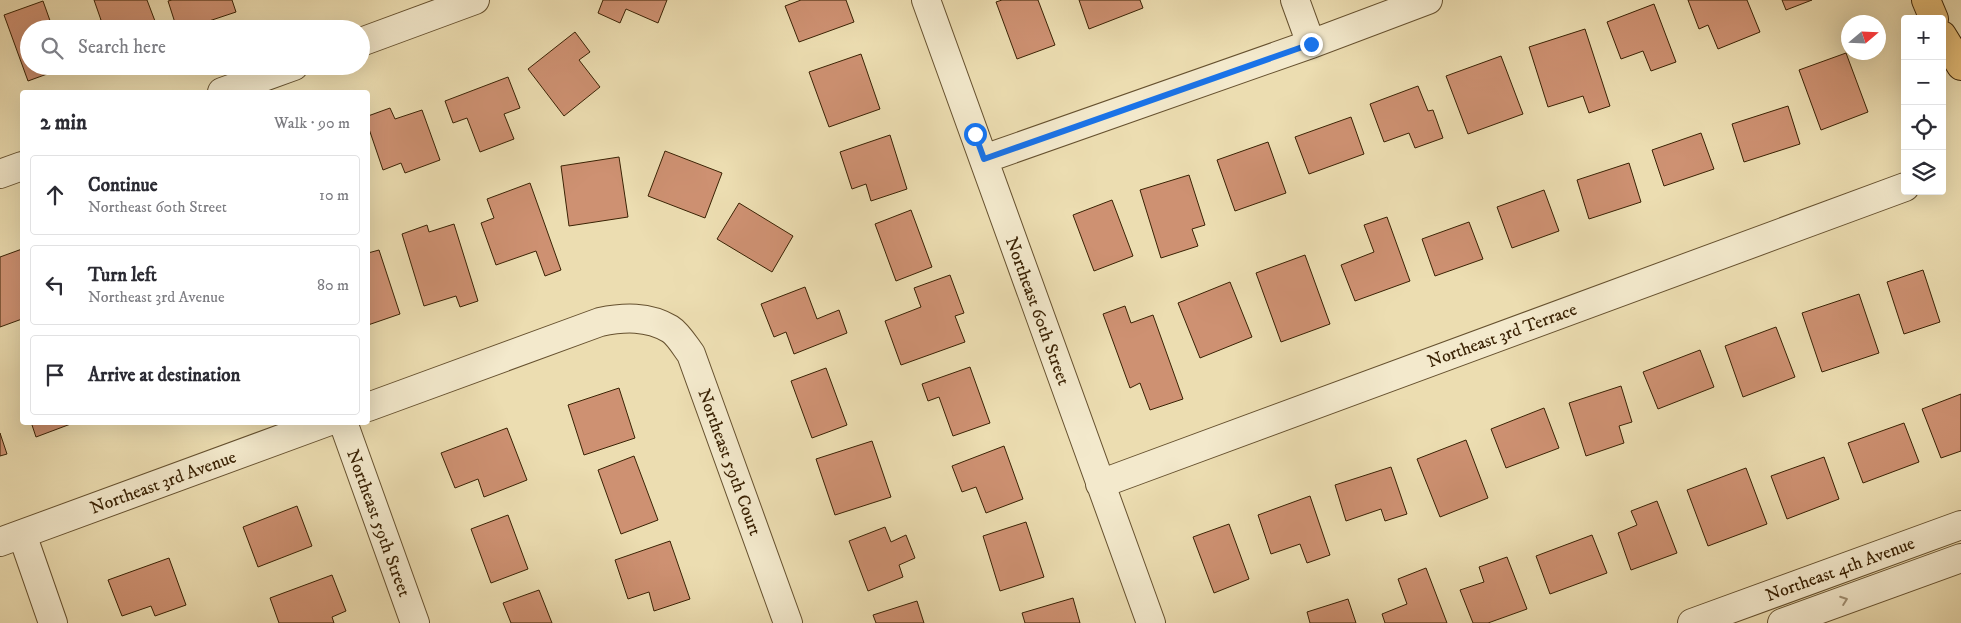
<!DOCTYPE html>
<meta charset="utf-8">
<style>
:root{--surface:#fff;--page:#f7f7f7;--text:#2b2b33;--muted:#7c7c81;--line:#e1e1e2}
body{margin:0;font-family:"IM FELL DW Pica",serif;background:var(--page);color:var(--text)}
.controls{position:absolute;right:15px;top:15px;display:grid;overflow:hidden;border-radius:5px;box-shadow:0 5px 20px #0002}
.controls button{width:45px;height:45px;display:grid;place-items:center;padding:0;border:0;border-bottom:1px solid var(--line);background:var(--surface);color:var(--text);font:25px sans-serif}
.compass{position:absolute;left:1841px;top:15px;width:45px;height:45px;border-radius:50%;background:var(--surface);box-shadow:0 5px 20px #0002;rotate:71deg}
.stop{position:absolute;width:15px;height:15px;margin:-11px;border:4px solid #1a73e8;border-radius:50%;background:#fff}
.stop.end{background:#1a73e8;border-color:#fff;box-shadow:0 1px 5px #0008}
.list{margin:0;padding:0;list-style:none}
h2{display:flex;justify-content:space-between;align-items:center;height:65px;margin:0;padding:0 20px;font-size:21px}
h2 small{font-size:16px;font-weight:400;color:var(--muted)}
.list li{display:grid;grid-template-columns:32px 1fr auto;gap:15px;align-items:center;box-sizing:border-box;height:80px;margin:0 10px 10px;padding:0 10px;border:1px solid var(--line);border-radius:5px}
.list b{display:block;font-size:19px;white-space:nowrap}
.list p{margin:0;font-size:16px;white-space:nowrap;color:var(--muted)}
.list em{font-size:16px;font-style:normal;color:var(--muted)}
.icon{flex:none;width:28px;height:28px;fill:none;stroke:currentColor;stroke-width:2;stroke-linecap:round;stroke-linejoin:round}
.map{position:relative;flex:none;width:1961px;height:623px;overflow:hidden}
.search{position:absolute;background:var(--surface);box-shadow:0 5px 20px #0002;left:20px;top:20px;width:350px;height:55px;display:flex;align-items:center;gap:12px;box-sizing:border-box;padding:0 18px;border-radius:28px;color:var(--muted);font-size:19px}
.panel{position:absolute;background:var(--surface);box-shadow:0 5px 20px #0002;left:20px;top:90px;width:350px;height:335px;border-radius:5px}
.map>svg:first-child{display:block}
.building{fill:#ce9172;stroke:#3a2204}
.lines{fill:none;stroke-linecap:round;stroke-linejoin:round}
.street-casing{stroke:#66512f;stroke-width:30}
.highway-casing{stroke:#3a2204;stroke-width:30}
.street{stroke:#f3e9cc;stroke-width:28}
.highway{stroke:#e6be78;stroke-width:28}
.oneway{stroke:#a08f72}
.route{stroke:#1a73e8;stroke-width:6}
.labels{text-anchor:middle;stroke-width:4;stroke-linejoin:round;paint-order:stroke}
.street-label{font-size:18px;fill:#3a2204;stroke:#f3e9cc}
</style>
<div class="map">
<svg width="1961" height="623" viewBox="0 0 1961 623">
<rect width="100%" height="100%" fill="#ecddb1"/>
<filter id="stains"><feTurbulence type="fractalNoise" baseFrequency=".004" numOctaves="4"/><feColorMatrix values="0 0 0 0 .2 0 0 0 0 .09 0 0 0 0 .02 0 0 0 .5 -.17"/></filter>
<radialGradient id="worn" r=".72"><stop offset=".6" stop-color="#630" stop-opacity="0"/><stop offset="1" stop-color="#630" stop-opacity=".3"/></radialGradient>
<path class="building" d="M94,0h53l11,29h-69l-2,-4 14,-5z
M172,0h60l4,12 -51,17h-8l-9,-28z
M603,0h64l-9,23 -32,-14 -6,14 -22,-10z
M801,0h45l8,22 -55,20 -14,-36z
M1002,0h36l17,45 -38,14 -21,-57z
M1079,0h61l3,8 -54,21z
M1688,0h59l13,32 -42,17 -10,-24 -9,4z
M1782,0h30l-26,10z
M43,1l10,28h-24v37h40l-41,15 -24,-66z
M1654,4l22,58 -25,9 -8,-20 -22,8 -14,-37z
M1585,29l25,77 -21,7 -6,-17 -35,11 -19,-60z
M575,32l15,20 -11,8 21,27 -36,29 -36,-47z
M1846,53l22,59 -47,18 -22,-60z
M861,54l19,55 -51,18 -20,-55z
M1501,56l22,58 -55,20 -22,-58z
M508,77l12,31 -16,6 10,25 -34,13 -13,-34 -14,5 -8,-22z
M1418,86l10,25 5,-1 10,28 -28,10 -6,-15 -25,9 -14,-38z
M1788,106l12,38 -56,18 -12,-38z
M390,108l5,11 27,-9 18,50 -35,13 -4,-10 -18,7 -15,-44v-10z
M1351,117l13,37 -55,20 -14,-37z
M1701,133l13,36 -50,17 -12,-36z
M890,135l17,54 -36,12 -5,-17 -14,5 -12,-37z
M1268,142l18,51 -51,18 -18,-51z
M665,151l57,22 -17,45 -57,-22z
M619,157l9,60 -59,9 -8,-60z
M1629,163l12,39 -52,17 -12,-39z
M1189,175l16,50 -13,4 6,17 -37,12 -21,-68z
M530,183l31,87 -16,6 -9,-25 -40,14 -15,-42 13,-5 -7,-19z
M1544,190l15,41 -47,17 -15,-41z
M1112,200l21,56 -39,15 -21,-56z
M739,203l54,33 -21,36 -55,-33z
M911,210l21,57 -36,14 -21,-57z
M1387,217l23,64 -55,20 -14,-36 33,-13 -10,-27z
M1469,222l14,37 -48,17 -13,-37z
M454,224l24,77 -18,6 -4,-11 -32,10 -22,-72 25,-9 2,7z
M22,249v70l-22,8v-70z
M379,250l21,64 -32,11v-72z
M1305,255l25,69 -49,18 -25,-69z
M1923,270l17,52 -36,12 -17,-52z
M950,275l14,38 -9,3 10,26 -64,23 -16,-44 36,-14 -7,-19z
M1230,282l22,55 -52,21 -22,-55z
M805,287l12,32 22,-9 8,23 -53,21 -8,-22 -12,5 -13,-33z
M1859,294l20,59 -57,19 -20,-59z
M1125,306l6,17 22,-8 30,84 -33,11 -10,-27 -10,5 -27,-74z
M1776,327l19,50 -52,20 -18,-51z
M1700,350l14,37 -56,22 -15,-37z
M970,367l20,56 -37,13 -14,-39 -11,4 -6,-17z
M826,368l21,57 -35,13 -21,-57z
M1621,386l11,36 -13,4 5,17 -38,13 -17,-53z
M619,388l16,50 -51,17 -16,-50z
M1961,394v57l-20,7 -19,-49z
M1544,408l15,40 -53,20 -15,-39z
M31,422h45l-40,15z
M1904,423l15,39 -56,21 -15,-40z
M507,428l20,52 -43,17 -6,-18 -23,9 -14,-35z
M0,433l7,21 -7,2z
M1466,440l22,58 -48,19 -23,-58z
M872,441l19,56 -56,18 -19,-56z
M1004,446l19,53 -37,14 -10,-26 -14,5 -10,-26z
M634,456l24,64 -37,14 -23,-64z
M1824,457l15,42 -52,20 -16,-43z
M1391,467l16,47 -22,7 -4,-12 -35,12 -11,-36z
M1746,468l21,56 -59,22 -21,-56z
M1310,496l20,59 -23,8 -7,-19 -29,10 -13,-39z
M1657,501l20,52 -46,17 -13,-37 19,-8 -6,-14z
M297,506l15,40 -54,21 -15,-40z
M508,515l20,54 -37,14 -20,-54z
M1026,522l18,55 -44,14 -17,-55z
M1229,524l20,55 -35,14 -21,-56z
M885,527l6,15 15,-7 9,23 -16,7 4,12 -35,14 -19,-50z
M1592,535l15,38 -57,21 -14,-38z
M670,541l20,58 -36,12 -5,-19 -21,7 -13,-39z
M1507,557l20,52 -39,14h-15l-13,-33 24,-8 -5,-15z
M169,558l17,47 -31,11 -4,-10 -29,10 -14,-36z
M1426,568l21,55h-62l-3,-9 25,-10 -9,-25z
M332,575l14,36 -14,6 2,6h-55l-9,-25z
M539,590l13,33h-41l-8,-20z
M1073,598l7,25h-55l-3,-10z
M1348,599l8,24h-46l-3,-11z
M917,601l7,22h-48l-3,-8z"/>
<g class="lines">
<g class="street-casing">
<path id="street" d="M926,0l225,623
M1295,0l16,44
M361,42l114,-42
M222,92l72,-26
M984,159l327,-115 117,-44
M0,174l22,-8
M368,407l232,-85c24,-5 48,-6 70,7 8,5 15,17 21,25l97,269
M343,422l72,201
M1100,484l805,-297
M22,534l31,89
M0,542l327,-120
M1692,623l269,-98
M1782,623l179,-65"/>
</g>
<g class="highway-casing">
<path id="highway" d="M1926,0l8,19
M1942,35l19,31"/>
</g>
<use href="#street" class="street"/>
<use href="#highway" class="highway"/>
</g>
<defs><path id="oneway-chevron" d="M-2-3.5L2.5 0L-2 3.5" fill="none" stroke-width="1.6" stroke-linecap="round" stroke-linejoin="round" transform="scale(1.25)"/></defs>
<use class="oneway" href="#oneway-chevron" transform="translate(1844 600) rotate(-20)"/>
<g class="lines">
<path class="route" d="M975,134l9,25 327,-115"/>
</g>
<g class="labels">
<g class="street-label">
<text transform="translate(1038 311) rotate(70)" y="6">Northeast 60th Street</text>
<text transform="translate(1502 335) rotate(-20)" y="6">Northeast 3rd Terrace</text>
<text transform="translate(730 462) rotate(70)" y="6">Northeast 59th Court</text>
<text transform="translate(163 482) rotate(-20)" y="6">Northeast 3rd Avenue</text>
<text transform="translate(379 523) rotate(70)" y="6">Northeast 59th Street</text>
<text transform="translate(1840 569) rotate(-20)" y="6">Northeast 4th Avenue</text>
</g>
</g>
<rect width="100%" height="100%" filter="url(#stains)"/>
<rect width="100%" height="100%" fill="url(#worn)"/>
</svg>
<div class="controls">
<button>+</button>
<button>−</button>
<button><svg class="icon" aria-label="locate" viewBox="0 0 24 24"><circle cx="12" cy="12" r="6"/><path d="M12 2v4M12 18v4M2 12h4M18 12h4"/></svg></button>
<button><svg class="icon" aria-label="layers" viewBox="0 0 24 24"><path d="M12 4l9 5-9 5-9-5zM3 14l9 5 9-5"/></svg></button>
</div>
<svg class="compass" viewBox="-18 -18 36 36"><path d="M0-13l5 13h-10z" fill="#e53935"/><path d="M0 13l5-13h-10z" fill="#7c7c81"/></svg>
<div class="stop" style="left:975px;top:134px"></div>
<div class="stop end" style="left:1311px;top:44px"></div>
<div class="search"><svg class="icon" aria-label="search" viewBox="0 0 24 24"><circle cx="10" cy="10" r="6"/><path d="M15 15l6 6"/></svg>Search here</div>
<section class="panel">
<h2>2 min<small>Walk · 90 m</small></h2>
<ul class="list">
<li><svg class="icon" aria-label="ahead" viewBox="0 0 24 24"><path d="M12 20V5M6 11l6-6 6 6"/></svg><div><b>Continue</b><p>Northeast 60th Street</p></div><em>10 m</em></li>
<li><svg class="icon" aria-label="left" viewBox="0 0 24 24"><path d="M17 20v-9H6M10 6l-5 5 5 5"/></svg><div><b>Turn left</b><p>Northeast 3rd Avenue</p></div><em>80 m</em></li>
<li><svg class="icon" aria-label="arrive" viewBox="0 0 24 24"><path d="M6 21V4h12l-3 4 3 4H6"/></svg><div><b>Arrive at destination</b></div></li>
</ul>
</section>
</div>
